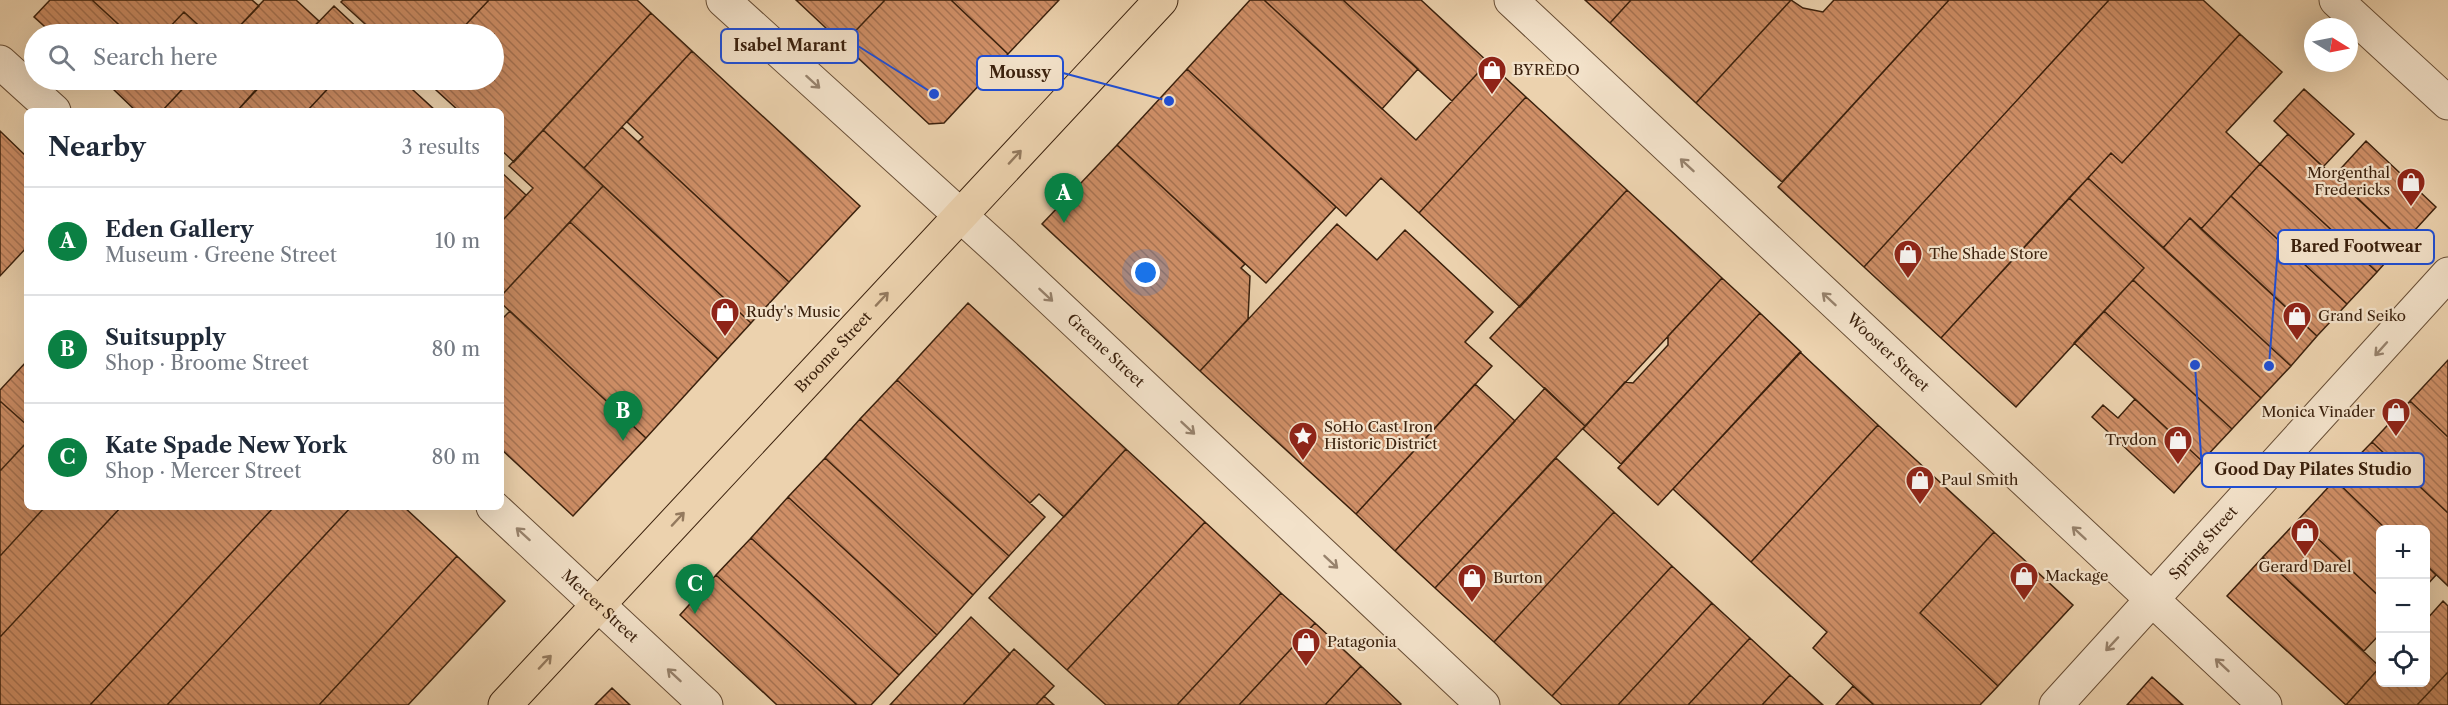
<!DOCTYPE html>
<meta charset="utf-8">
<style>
:root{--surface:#fff;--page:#f6f6f7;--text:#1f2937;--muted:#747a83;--line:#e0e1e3;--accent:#0b8043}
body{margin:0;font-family:"Libre Caslon Text",serif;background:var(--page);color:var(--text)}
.controls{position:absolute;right:18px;bottom:18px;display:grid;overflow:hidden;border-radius:9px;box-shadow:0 6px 24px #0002}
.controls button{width:54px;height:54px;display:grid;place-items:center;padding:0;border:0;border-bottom:2px solid var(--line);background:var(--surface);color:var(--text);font:30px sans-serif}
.compass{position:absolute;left:2304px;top:18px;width:54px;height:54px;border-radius:50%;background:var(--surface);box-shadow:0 6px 24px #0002;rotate:100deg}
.you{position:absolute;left:1146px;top:273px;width:21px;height:21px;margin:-15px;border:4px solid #fff;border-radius:50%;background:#1a73e8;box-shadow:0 0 0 9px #1a73e833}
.badge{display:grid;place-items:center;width:39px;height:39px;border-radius:50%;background:var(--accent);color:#fff;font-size:20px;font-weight:700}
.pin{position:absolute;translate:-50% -50px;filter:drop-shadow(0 2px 3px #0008)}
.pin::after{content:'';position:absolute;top:32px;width:21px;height:18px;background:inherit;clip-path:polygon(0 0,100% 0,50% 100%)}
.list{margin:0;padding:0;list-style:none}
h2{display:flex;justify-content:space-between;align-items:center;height:78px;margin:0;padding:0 24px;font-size:26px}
h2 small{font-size:20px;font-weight:400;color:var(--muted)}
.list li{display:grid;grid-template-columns:39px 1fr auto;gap:18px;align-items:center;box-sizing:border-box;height:108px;padding:0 24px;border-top:2px solid var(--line)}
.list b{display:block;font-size:22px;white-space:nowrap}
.list p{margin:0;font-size:20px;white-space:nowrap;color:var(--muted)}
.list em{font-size:20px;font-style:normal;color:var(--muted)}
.icon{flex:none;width:33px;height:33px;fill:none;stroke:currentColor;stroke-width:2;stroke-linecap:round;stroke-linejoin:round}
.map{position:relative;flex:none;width:2448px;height:705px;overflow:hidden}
.search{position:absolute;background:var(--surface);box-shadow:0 6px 24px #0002;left:24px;top:24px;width:480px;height:66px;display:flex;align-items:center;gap:15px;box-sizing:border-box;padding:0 21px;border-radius:33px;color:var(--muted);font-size:22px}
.panel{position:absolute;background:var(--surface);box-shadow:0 6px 24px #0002;left:24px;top:108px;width:480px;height:402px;border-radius:9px}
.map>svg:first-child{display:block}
.building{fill:url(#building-back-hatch);stroke:#3b210d;stroke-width:1.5}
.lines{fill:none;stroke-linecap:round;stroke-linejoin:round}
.minor-casing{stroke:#674d35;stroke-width:35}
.primary-casing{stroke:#3b210d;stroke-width:35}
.minor{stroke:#f3e2ca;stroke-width:33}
.primary{stroke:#ecd2ae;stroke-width:33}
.oneway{stroke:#97826c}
.oneway2{stroke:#947a5e}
.labels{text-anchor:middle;stroke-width:4.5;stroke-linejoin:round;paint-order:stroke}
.poi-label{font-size:15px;fill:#3b210d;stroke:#f3e2ca;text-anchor:start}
.street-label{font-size:15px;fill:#3b210d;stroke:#f3e2ca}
.leader{fill:none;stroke:#1d4ed8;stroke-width:2}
.callout-dot{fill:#1d4ed8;stroke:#f3e2ca;stroke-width:2}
.callout{fill:#f3e2ca;stroke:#1d4ed8;stroke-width:2}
.callout-label{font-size:16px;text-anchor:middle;font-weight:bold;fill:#3b210d}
</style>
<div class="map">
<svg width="2448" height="705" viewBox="0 0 2448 705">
<defs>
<pattern id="building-back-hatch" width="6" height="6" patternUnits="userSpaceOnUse" patternTransform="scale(1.5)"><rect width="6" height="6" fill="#cf8f67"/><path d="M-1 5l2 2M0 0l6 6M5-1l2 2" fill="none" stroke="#a97453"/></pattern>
</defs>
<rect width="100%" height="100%" fill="#ecd2ae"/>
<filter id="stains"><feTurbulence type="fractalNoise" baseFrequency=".00333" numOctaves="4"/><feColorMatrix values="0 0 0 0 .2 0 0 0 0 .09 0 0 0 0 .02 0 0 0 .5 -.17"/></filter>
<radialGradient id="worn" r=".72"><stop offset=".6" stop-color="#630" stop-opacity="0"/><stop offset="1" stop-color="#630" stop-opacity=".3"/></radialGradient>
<path class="building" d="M50,0h42l37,34h-76l-19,-17z
M92,0h160l7,6 -27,28h-24l-24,-22 -21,22h-34z
M264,0h32l23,21 -12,13h-75z
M343,0h146l-32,34h-81l-35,-32z
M489,0h148l14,13 -137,149 -13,-12v-39h-42l-34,-31h69v-46h-37z
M796,0h89l-42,44z
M885,0h66l57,54 -64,69 -15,1 -86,-80z
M951,0h108l-51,54z
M1250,0h14l152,140 72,-78 38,35 -107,116 -38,-35 -35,38 -159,-147z
M1264,0h79l75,69 -36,40z
M1343,0h78l67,62 -36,39z
M1585,0h46l-21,23z
M1631,0h160l-95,103 -86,-80z
M1791,0l12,8 20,4 11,-12h115l-167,182 -86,-79z
M1949,0h160l-245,267 -86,-80z
M2109,0h94l37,34 -118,129 -11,-10 -170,185 -77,-71z
M334,6l30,28h-57z
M184,12l24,22h-45z
M651,13l41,38 -108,117 -41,-38z
M2240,34l42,38 -56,60 34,32 -59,65 -11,-11 -27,30 -75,-70 23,-25 11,10z
M692,51l168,155 -71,76 -151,-140 5,-5 -16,-15z
M1187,69l149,138 -70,76 -149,-138z
M102,80h20l-9,9z
M122,80h69l-29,31h-26l-23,-22z
M191,80h65l5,4 -24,27h-75z
M266,80h70l-29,31h-70z
M336,80h66l34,31h-129z
M2304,89l50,45 -31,33 -49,-46z
M1526,97l101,93 -107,117 -101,-94z
M622,127l167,155 -38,41 -167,-155z
M543,130l60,56 -102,110v-74l32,-34 -24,-22z
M0,131l27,26v90l-27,29z
M2288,134l116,108 -27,30 -117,-108z
M2366,141l70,66 -32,35 -70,-66z
M1117,145l128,119 -4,4 9,8 -2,43 -48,52 -158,-147z
M2260,164l117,108 -30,32 -116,-108z
M501,172l25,23 -25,27z
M2088,178l203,188 -30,32 -128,-118 11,-12 -75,-70z
M603,186l148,137 -33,36 -148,-137z
M1627,190l95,88 -137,148 -95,-88z
M2231,196l116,108 -30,32 -116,-107z
M2069,198l75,70 -128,139 -75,-69z
M2190,218l127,118 -26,30 -128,-118z
M570,222l148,137 -72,79 -145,-135v-7z
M1337,224l40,36 28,-30 88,82 -28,30 27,24 -136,148 -156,-143z
M1722,278l38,35 -139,151 -38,-35 42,-47 8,1 35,-38v-9z
M2133,280l128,118 -29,31 -128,-118z
M968,303l158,146 -62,68 -25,-23 -9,9 -133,-123z
M510,311l136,127 -73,78 -72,-67v-135l3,3z
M2104,311l128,118 -30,32 -128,-118z
M1760,313l41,39 -143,153 -40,-37z
M1800,352l78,73 -127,137 -78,-73z
M2448,360v77l-38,-36z
M27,361v64l-27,-24v-11z
M897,380l148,137 -36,39 -149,-137z
M1475,384l40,37 -120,130 -39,-37z
M1545,388l40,38 -150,162 -40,-37z
M2135,399l67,62 -28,32 -82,-76 11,-12 15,13z
M0,401l27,24v17l-27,29z
M2410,401l38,36v76l-76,-71z
M860,419l149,137 -36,39 -148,-137z
M1878,425l116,107 -74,81 78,73 -18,19h-106l-61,-57 14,-16 -76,-70z
M27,442v65h18l-45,49v-85z
M2372,442l76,71v73l-22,-21v-35h-39l-52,-50z
M1126,449l79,73 -138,148 -78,-72z
M825,458l148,137 -36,40 -149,-138z
M1556,458l58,54 -120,130 -59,-54z
M2335,480l52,50h-7v67l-82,-77z
M788,497l149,138 -38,40 -148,-137z
M45,507h76l-121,130v-81z
M121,507h153l-184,198h-90v-68z
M274,507h77l-184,198h-77z
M351,507h53l53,49 -138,149h-152z
M1614,512l58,54 -120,130 -58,-54z
M2298,520l82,77v37l-16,17 -101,-94z
M1205,522l76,71 -104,112h-71l-39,-35z
M1994,532l79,73 -75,81 -78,-73z
M751,538l148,137 -28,30h-14l-141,-130z
M457,556l48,45 -97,104h-89z
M2263,557l117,110 -34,38 -119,-109z
M2426,565l10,10 -10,11z
M1672,566l40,37 -94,102h-56l-10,-9z
M716,575l141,130h-80l-97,-90z
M1281,593l34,30 -76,82h-62z
M2443,601l5,5v66l-31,33h-71l34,-38v15h46v-62z
M1712,603l38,35 -62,67h-70z
M971,617l39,37 -47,51h-73z
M1315,623l46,43 -36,39h-86z
M1750,638l40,37 -28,30h-74z
M1014,649l40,37 -18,19h-73z
M1361,666l40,38 -1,1h-75z
M2448,672v33h-31z
M1790,675l33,30h-61z
M2152,677l31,28h-56z
M1853,686l21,19h-38z
M612,688l18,17h-35z
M1044,696l10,9h-18z"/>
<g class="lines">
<g class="minor-casing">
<g id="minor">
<path id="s1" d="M723,0l281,255 479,450"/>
<path id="s2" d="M1511,0l754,705"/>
<path d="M2336,0l112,103"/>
<path d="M0,62l54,49"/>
<path id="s3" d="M493,507l213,198"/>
<path id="s4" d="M2056,705l392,-431"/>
</g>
</g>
<g class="primary-casing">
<g id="primary">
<path id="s5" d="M505,705l656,-705"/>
</g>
</g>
<use href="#minor" class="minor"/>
<use href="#primary" class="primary"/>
</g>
<defs><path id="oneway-shaft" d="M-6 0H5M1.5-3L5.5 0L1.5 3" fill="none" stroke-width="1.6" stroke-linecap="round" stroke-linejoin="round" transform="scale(1.5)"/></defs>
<g class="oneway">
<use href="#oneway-shaft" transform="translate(813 82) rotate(42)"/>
<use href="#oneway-shaft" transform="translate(1687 165) rotate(-137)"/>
<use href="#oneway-shaft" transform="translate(1046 295) rotate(43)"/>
<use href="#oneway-shaft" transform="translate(1829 299) rotate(-137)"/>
<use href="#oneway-shaft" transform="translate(2381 349) rotate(132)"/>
<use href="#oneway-shaft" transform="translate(1188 428) rotate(43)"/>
<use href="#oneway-shaft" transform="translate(2079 533) rotate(-137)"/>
<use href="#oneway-shaft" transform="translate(523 534) rotate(-138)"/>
<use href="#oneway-shaft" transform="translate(1331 562) rotate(43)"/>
<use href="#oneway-shaft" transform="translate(2112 644) rotate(133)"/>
<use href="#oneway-shaft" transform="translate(2222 665) rotate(-137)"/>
<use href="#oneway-shaft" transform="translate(674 675) rotate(-137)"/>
</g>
<g class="oneway2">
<use href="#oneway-shaft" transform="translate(1015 157) rotate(-47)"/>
<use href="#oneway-shaft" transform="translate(882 299) rotate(-47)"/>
<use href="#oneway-shaft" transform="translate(678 519) rotate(-47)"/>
<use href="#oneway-shaft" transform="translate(545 662) rotate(-47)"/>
</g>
<defs>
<g id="shop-pin" transform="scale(1.5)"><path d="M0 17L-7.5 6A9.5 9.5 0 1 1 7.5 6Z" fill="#8f2418" stroke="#f3e2ca"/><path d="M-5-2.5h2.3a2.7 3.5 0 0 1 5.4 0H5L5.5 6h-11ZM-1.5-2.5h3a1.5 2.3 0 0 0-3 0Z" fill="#fff"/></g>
<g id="sight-pin" transform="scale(1.5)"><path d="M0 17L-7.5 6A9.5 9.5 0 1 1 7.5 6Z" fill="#8f2418" stroke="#f3e2ca"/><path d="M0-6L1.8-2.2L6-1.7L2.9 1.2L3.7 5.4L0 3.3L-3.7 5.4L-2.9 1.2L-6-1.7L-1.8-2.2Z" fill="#fff"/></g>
</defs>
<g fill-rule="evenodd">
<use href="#shop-pin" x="1492" y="70"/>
<use href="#shop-pin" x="2411" y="182"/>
<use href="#shop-pin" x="1908" y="254"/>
<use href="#shop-pin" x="725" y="312"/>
<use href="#shop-pin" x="2297" y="316"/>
<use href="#shop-pin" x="2396" y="412"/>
<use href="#sight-pin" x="1303" y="436"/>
<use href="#shop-pin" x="2178" y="440"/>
<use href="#shop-pin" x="1920" y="480"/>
<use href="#shop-pin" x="2305" y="532"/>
<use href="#shop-pin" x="2024" y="576"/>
<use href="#shop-pin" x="1472" y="578"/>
<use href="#shop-pin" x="1306" y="642"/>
</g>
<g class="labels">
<g class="poi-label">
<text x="1513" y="75">BYREDO</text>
<text x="2390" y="178" text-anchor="end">Morgenthal<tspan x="2390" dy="17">Fredericks</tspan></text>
<text x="1929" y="259">The Shade Store</text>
<text x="746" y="317">Rudy's Music</text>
<text x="2318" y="321">Grand Seiko</text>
<text x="2375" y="417" text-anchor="end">Monica Vinader</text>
<text x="1324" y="432">SoHo Cast Iron<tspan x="1324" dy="17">Historic District</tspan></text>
<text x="2157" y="445" text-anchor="end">Trvdon</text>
<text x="1941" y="485">Paul Smith</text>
<text x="2305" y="572" text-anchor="middle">Gerard Darel</text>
<text x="2045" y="581">Mackage</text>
<text x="1493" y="583">Burton</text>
<text x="1327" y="647">Patagonia</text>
</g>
<g class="street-label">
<text dy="5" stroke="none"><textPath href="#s1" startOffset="519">Greene Street</textPath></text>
<text dy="5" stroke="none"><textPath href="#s5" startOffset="482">Broome Street</textPath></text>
<text dy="5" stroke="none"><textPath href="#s2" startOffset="516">Wooster Street</textPath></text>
<text dy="5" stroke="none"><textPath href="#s4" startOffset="219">Spring Street</textPath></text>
<text dy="5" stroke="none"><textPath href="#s3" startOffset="146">Mercer Street</textPath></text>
</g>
</g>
<path class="leader" d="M934 94L858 46M1169 101L1063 73M2269 366L2278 247M2195 365L2202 470"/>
<g class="callout-dot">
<circle cx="934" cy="94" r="6"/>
<circle cx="1169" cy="101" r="6"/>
<circle cx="2269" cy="366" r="6"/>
<circle cx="2195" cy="365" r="6"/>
</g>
<g class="callout">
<rect x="721" y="29" width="137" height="34" rx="6"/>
<rect x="977" y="56" width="86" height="34" rx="6"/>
<rect x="2278" y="230" width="156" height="34" rx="6"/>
<rect x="2202" y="453" width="222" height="34" rx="6"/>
</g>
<g class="callout-label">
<text x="790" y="51">Isabel Marant</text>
<text x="1020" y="78">Moussy</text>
<text x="2356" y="252">Bared Footwear</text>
<text x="2313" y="475">Good Day Pilates Studio</text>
</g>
<rect width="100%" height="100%" filter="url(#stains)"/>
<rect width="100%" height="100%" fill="url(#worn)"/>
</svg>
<div class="controls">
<button>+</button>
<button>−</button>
<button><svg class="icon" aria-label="locate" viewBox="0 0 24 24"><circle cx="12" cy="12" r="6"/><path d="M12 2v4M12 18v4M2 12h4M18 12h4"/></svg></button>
</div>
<svg class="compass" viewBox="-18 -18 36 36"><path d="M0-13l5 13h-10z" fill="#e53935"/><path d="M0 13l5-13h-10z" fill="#747a83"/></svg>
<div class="you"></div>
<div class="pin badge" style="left:1064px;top:223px">A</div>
<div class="pin badge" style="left:623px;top:441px">B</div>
<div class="pin badge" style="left:695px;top:614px">C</div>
<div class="search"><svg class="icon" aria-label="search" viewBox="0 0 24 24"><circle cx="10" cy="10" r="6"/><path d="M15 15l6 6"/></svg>Search here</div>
<section class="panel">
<h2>Nearby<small>3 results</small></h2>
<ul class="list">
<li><span class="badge">A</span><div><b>Eden Gallery</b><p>Museum · Greene Street</p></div><em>10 m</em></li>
<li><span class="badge">B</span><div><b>Suitsupply</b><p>Shop · Broome Street</p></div><em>80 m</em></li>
<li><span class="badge">C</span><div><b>Kate Spade New York</b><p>Shop · Mercer Street</p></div><em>80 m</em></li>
</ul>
</section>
</div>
